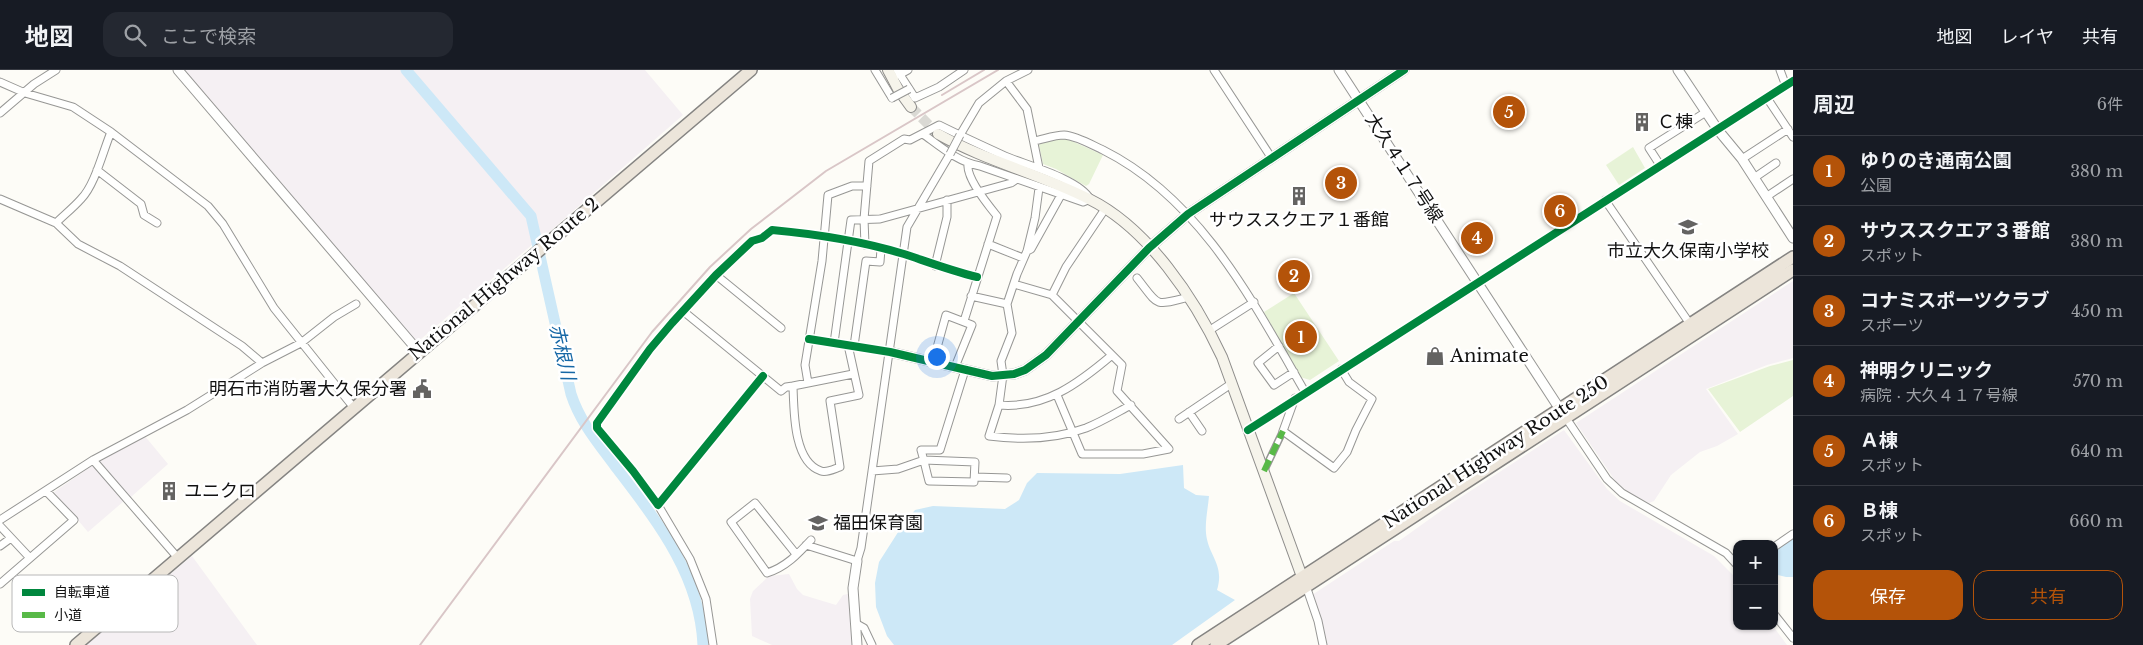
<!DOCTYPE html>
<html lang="ja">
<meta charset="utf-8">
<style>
:root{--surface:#171b24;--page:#242831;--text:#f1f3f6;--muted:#9ea1a6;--line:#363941;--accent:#b45309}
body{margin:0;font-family:"Libre Baskerville","Noto Sans JP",serif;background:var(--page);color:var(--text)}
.controls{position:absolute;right:15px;bottom:15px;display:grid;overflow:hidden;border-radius:10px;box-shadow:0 1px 4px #0004}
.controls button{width:45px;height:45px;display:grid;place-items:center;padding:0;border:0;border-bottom:1px solid var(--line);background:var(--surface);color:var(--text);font:25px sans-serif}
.you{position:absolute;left:936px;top:286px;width:18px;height:18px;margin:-12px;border:4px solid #fff;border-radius:50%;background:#1a73e8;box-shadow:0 0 0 8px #1a73e833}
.badge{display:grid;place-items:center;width:32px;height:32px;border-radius:50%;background:var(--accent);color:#fff;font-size:16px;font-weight:700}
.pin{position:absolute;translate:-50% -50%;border:2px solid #fff;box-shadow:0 1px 5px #0006}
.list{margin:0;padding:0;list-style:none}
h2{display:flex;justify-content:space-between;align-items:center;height:65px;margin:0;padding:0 20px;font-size:21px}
h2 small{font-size:16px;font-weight:400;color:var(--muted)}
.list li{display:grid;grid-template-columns:32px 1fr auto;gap:15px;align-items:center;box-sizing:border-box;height:70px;padding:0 20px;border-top:1px solid var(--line)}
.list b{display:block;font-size:19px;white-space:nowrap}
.list p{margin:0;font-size:16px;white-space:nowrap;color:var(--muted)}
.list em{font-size:16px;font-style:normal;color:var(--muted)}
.actions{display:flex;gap:10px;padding:15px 20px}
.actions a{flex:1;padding:11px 0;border:1px solid var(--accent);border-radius:15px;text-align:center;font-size:18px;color:var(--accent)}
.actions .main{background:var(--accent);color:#fff}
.icon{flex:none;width:28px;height:28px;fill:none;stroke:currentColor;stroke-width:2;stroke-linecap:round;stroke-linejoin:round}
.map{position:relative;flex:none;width:1793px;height:575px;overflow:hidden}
header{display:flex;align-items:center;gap:30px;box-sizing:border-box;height:70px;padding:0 25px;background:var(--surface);border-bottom:1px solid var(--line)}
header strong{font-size:24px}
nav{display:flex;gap:28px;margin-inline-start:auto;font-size:18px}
.search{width:350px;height:45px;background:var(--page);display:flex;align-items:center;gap:12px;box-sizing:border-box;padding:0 18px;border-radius:15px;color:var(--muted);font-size:19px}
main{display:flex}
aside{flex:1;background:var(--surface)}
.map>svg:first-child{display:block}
.industrial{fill:#f5f0f3}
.green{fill:#e7f3d7}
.water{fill:#cde8f7}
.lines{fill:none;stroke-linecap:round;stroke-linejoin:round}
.river{stroke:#cde8f7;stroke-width:11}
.secondary-tunnel{stroke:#dad9d4;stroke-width:10;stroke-dasharray:10 5;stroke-linecap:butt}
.pedestrian-casing{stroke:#979795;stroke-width:8}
.minor-casing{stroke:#979795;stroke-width:9}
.tertiary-casing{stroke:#979795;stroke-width:11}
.secondary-casing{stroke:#8e8d8b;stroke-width:12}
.trunk-casing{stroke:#858482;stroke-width:14}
.pedestrian{stroke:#fffffe;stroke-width:5}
.minor{stroke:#fffffe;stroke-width:7}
.tertiary{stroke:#fffffe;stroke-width:9}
.secondary{stroke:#f6f4eb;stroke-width:10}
.trunk{stroke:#ece5da;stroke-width:11}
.rail{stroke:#d9c6c7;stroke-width:2}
.minor-bridge-casing{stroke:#979795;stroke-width:9;stroke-linecap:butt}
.minor-bridge{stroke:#fffffe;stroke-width:7}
.quiet{stroke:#58b947;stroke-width:6;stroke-dasharray:12 6;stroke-linecap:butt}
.cycleway-casing{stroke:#fff;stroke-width:11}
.cycleway{stroke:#00873e;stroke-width:8}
.labels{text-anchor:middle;stroke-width:5;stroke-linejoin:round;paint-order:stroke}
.poi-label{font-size:18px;fill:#111;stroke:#fff;text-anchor:start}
.street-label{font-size:18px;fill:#111;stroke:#fff}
.water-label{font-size:19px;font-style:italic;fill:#1768a6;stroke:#fff}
.key{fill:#fff;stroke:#b8b8b8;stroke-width:1}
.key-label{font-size:14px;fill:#111}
</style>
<header>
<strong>地図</strong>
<div class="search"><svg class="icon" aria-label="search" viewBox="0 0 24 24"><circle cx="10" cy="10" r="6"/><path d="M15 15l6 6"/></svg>ここで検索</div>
<nav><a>地図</a><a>レイヤ</a><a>共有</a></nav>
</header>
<main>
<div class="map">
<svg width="1793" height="575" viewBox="0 0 1793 575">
<rect width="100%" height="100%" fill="#fdfcf7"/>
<path class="industrial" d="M184,0h219l115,134 10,18 5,22 -112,95 -6,1z
M411,0h234l38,45 -143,125 -6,-24z
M1793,211v77l-26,7 -61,24 32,45 -21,12 -17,6 -29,23 -17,26 -5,2 -19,-10 -14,-11 -40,-59z
M1564,360l43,59 13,12 94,55 23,23v47h36l14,19h-460l-15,-50 82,-54h5l53,-38z
M144,365l24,29 -37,33 -32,-35z
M93,395l31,36 -36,31 -34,-40z
M192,486l65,89h-171z
M789,504l8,15 6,6 33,10 7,-10 5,-1 4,51h-80l-20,-9 -2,-37 3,-8 16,-15z"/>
<path class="green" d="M1063,67l40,18 -14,29 -3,2 -30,-17 -13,-5 -4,-19 2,-3z
M1633,77l12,21 -26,17 -13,-20z
M1294,223l45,68 -29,19 -10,-3 -36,-65z
M1793,290v36l-53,36 -32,-43 62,-23z"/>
<path class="water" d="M1183,395l1,23 12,7 13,1c-1,12 -4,25 -3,37 2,23 19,31 11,57l18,10 -63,45h-278l-7,-9 -11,-29 -1,-24 4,-21 23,-36 13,-16 18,-4 72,3 14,-9 8,-17 10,-10 83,1z
M1793,467v40h-7l-12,-3v-24z"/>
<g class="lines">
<path class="river" d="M406,0l125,146 40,178c9,28 27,49 44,72 41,54 85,108 88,179"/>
<path class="secondary-tunnel" d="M911,37l27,27"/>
<g class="pedestrian-casing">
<path id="pedestrian" d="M1264,401l19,-40"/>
</g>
<g class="minor-casing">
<path id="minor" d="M875,0l17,28
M897,0l18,28 24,-11 25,-17
M1214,0l57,87
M1780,0l6,16
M899,5l9,-5
M1006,11l21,28 12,59
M0,12l25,11 48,14 38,25 97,74 15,18 51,84 80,100
M1767,28l26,39
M0,43l34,-29 22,-14
M960,65l19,-32 27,-22 22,-11
M1034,71c10,-2 21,-6 30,-6 13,1 28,10 39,15 98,49 150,152 202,242
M1742,89l46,-30
M1660,95l-11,-17 57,-36
M97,100l44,34 3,11 13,8
M1754,108l22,-15
M1039,118l-4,30 -8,33 -10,23 -10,30 5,29 -11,28 2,14 -4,30 -10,31c31,4 67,3 97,-8 15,-6 30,-15 45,-23
M1766,127l27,-18
M0,129l56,24 22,21 42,22 122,80 20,17
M1605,130l85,124
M56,153c8,-8 17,-15 25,-24 14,-14 22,-48 30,-67
M988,174l35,14
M865,175l-1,-26 5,-58 35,-22 6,1 29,-15c22,11 44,21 66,31 21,9 74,23 85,43l-7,3 -103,-36c-22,-4 -39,-19 -57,-32
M1027,181l4,-2 30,-54
M935,196l12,-49v-17
M716,205l65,53
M1137,208c23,29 16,28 52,19
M1014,214l38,11 70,70 -5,26 52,58 -26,5h-61l-25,-59
M1052,225l14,-28 39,-58
M971,226l36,8
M683,241l98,80 5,-4 7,-1
M964,251l33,-105c-9,-11 -31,-38 -29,-52
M1210,260l44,-28
M809,269l81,13
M834,273l17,-123 29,-1 131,-36 6,-4
M848,275l11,50 -29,6 10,66c-6,2 -13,6 -19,4 -28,-9 -27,-61 -28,-85l60,-12
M854,276l12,-85 14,1 1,-13
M1279,276l-21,17 16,22 20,-13
M933,292l13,-47 26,10 -17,42
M763,306l-105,129 -25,-34 -36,-43v-5l53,-74 22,-26 44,-48 36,-34 10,-3 10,-8c44,4 89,11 132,24 24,8 48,17 73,23
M808,313l-3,-18 17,-104 6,-66 24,-9h15
M1295,328l-12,33 51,37 13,-16 9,-22 16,-31 -23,-17 -8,-13
M999,335c46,4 80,-22 113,-50
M1189,342l13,19
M1566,348l41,61 15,14 104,60 11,12
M1179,349l52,-35
M1248,360l545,-349
M93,390l85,98
M872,401l26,-2 26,-9 51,2 -1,20 -45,-1c-3,-11 -5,-21 -8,-31h19l25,-80
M975,407l32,1
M658,435l32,54 16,40 7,46
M0,450l93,-60 94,-50 75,-47 39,-20 33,-26 22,-13
M0,456l30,32
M806,475l51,16 4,-13 46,-321 43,-73
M0,476l11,-8
M1774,477l19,-13
M796,484l-41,-51 -24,19 36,51c19,-6 31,-19 44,-33
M0,514l74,-64 -28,-29
M1306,516l12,35 5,24
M1774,544l19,24
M855,553l9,5 8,17"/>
</g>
<g class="tertiary-casing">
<path id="tertiary" d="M178,0l241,282
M1339,0l224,344
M1678,0l40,60 24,29 51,79
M890,282l102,24 22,-2 11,-4 21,-15 103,-107 39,-34 216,-144
M857,491l-4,27 4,57"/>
</g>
<g class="secondary-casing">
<path id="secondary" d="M888,0l10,19 13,18
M938,64c48,27 102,40 151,65 59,29 106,100 133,158l83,228"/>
</g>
<g class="trunk-casing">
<path id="trunk" d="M76,575l675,-575
M1198,575l595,-388
M1216,575l577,-375"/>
</g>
<use href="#pedestrian" class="pedestrian"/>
<use href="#minor" class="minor"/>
<use href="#tertiary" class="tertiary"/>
<use href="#secondary" class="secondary"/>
<use href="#trunk" class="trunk"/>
<path class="rail" d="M942,25l42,-25
M420,575l232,-313 58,-65 41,-38 75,-58 172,-101"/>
<g class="minor-bridge-casing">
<path id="minor-bridge" d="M892,28l17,-9
M950,84l10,-19"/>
</g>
<use href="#minor-bridge" class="minor-bridge"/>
<path class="quiet" d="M1264,401l19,-40"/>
<g class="cycleway-casing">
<path id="cycleway" d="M809,269l81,13 102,24 22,-2 11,-4 21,-15 103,-107 39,-34 216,-144
M763,306l-105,129 -25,-34 -36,-43v-5l53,-74 22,-26 44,-48 36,-34 10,-3 10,-8c44,4 89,11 132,24 24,8 48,17 73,23
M1248,360l545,-349"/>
</g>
<use href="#cycleway" class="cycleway"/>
</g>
<defs>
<g id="building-bare" transform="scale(1.5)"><path d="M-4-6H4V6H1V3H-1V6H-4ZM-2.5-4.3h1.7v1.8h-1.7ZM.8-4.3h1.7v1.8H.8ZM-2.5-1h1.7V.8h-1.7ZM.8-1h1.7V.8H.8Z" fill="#646362" stroke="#fff" stroke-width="2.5" paint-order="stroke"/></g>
<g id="school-bare" transform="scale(1.5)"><path d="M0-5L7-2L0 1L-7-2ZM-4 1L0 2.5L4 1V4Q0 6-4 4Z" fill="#646362" stroke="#fff" stroke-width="2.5" paint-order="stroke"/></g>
<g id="shop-bare" transform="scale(1.5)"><path d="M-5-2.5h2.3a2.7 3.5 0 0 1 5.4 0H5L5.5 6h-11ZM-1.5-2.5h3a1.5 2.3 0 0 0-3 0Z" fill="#646362" stroke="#fff" stroke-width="2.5" paint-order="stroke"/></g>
<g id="civic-bare" transform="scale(1.5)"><path d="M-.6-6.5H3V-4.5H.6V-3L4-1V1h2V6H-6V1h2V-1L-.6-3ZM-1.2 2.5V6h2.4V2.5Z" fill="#646362" stroke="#fff" stroke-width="2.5" paint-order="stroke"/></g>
</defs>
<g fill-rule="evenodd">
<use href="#building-bare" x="1642" y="52"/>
<use href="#building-bare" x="1299" y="126"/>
<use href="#school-bare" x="1688" y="157"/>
<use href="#shop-bare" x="1435" y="286"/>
<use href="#civic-bare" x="422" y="319"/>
<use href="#building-bare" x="169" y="421"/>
<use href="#school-bare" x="818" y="453"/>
</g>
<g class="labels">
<g class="poi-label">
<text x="1657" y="58">Ｃ棟</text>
<text x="1299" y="156" text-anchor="middle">サウススクエア１番館</text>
<text x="1688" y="187" text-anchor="middle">市立大久保南小学校</text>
<text x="1450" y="292">Animate</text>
<text x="407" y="325" text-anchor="end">明石市消防署大久保分署</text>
<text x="184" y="427">ユニクロ</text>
<text x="833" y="459">福田保育園</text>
</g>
<g class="street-label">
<text transform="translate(1404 98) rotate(57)" y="6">大久４１７号線</text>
<text transform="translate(504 209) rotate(-40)" y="6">National Highway Route 2</text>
<text transform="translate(1496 382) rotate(-33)" y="6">National Highway Route 250</text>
</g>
<g class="water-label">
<text transform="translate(563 282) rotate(77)" y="7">赤根川</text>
</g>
</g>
<rect x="12" y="505" width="166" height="57" rx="8" class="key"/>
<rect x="22" y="519" width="23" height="7" fill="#00873e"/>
<rect x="22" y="542" width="23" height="6" fill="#58b947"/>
<g class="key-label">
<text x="54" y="527">自転車道</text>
<text x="54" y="550">小道</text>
</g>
</svg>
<div class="controls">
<button>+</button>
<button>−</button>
</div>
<div class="you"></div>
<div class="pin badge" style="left:1301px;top:267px">1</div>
<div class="pin badge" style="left:1294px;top:206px">2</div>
<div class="pin badge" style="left:1341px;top:113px">3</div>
<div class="pin badge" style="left:1477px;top:168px">4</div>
<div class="pin badge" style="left:1509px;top:42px">5</div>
<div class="pin badge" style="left:1560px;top:141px">6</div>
</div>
<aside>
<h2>周辺<small>6件</small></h2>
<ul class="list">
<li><span class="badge">1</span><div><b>ゆりのき通南公園</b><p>公園</p></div><em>380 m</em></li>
<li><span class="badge">2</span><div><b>サウススクエア３番館</b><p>スポット</p></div><em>380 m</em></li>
<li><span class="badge">3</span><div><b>コナミスポーツクラブ</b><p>スポーツ</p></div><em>450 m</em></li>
<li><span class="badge">4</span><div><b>神明クリニック</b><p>病院 · 大久４１７号線</p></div><em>570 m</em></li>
<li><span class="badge">5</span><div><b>Ａ棟</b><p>スポット</p></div><em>640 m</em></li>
<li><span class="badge">6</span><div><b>Ｂ棟</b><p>スポット</p></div><em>660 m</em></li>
</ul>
<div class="actions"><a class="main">保存</a><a>共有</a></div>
</aside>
</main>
